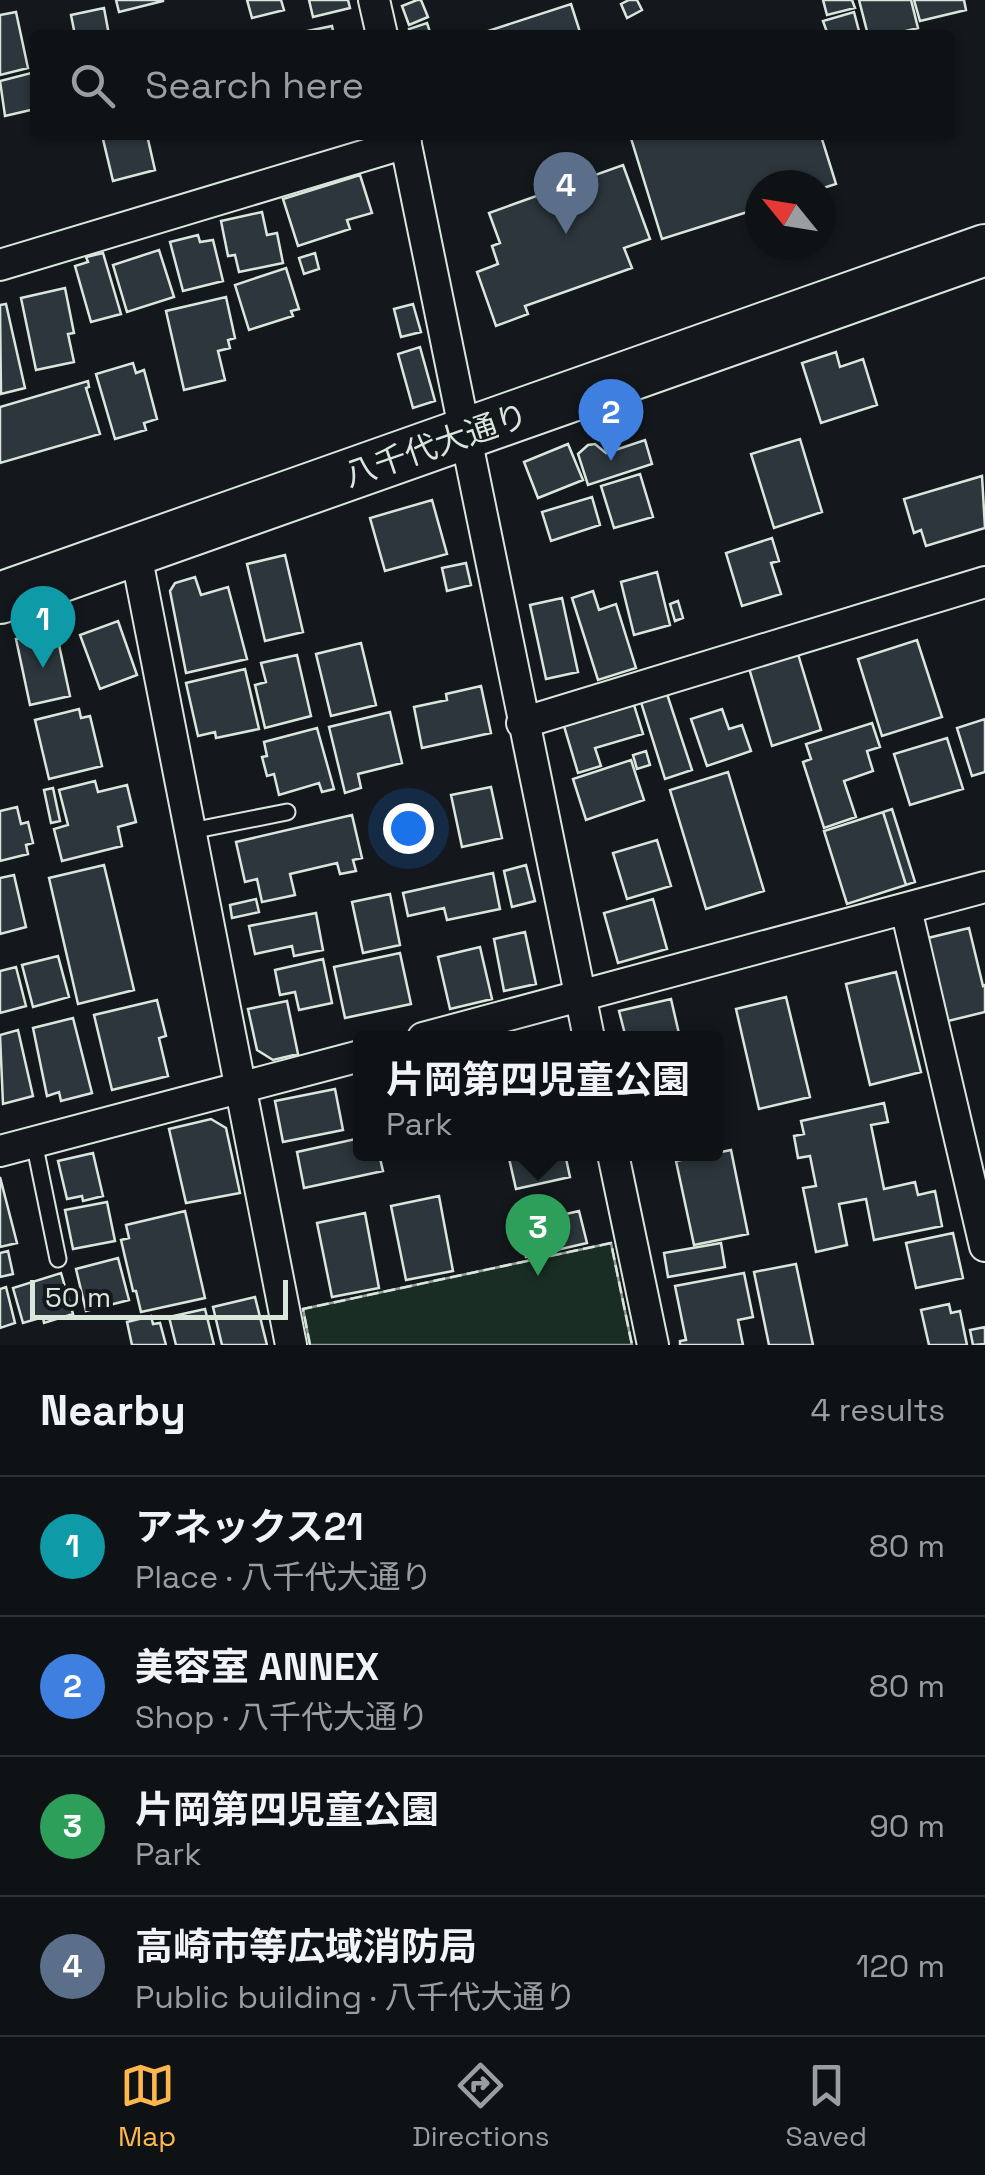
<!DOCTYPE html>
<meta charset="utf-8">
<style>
:root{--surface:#0f1215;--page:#1d2022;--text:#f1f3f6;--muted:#9b9ea0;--line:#2f3234;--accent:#ffb74d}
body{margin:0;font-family:"Space Grotesk","Noto Sans JP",sans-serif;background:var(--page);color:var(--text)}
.compass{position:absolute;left:745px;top:170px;width:90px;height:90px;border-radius:50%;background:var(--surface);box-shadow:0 2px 8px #0004;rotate:300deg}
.scale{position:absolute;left:30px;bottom:25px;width:258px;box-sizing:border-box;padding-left:10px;border:5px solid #d8e6dc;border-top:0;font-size:28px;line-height:35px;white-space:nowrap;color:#d8e6dc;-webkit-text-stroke:8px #14181c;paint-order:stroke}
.you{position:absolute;left:408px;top:828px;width:35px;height:35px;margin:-25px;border:8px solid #fff;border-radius:50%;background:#1a73e8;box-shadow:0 0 0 15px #1a73e833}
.badge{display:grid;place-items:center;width:65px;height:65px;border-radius:50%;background:var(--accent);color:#fff;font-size:32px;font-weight:700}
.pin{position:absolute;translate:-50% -82px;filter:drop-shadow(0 2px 5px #0008)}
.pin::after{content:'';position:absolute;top:52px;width:35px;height:30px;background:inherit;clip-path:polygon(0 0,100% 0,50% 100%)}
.popup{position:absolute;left:353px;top:1031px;width:370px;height:130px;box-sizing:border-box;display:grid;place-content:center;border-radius:10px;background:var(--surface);filter:drop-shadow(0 2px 8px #0005);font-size:32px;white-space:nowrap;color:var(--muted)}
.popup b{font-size:38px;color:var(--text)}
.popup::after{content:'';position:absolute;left:50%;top:100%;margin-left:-20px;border:20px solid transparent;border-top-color:var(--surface)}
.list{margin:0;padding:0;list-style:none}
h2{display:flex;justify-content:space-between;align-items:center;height:130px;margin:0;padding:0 40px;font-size:42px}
h2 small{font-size:32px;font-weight:400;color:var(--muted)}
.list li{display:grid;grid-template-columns:65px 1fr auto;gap:30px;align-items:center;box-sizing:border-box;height:140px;padding:0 40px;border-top:2px solid var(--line)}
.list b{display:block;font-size:38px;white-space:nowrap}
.list p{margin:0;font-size:32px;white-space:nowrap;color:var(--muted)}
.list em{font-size:32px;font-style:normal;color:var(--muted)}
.icon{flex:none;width:55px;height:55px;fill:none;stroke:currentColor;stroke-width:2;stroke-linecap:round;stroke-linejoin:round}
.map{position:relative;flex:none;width:985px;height:1345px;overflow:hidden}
.search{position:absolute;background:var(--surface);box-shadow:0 2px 8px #0004;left:30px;right:30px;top:30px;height:110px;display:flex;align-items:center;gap:25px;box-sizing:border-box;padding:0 35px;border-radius:10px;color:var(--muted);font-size:38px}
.sheet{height:690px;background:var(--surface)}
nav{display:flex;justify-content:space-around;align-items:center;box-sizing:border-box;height:140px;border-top:2px solid var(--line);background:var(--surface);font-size:28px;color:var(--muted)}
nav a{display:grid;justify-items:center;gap:5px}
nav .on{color:var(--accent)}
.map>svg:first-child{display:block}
.green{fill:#1a2d24;stroke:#939e99;stroke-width:2.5}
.building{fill:#2c363c;stroke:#d8e6dc;stroke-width:2.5}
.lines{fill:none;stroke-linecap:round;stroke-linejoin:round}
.service-casing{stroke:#d8e6dc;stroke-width:19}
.minor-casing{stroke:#d8e6dc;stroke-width:34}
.primary-casing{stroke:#d8e6dc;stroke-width:54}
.service{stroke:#14181c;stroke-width:15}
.minor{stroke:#14181c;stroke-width:30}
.primary{stroke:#14181c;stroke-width:50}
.fence{stroke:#d8e6dc;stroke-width:2.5;stroke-dasharray:12 5;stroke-linecap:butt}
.labels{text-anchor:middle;stroke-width:8;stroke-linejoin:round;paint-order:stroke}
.street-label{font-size:32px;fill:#d8e6dc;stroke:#14181c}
</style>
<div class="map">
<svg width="985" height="1345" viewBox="0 0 985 1345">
<rect width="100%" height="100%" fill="#14181c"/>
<path class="green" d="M611,1243l21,102h-322l-7,-36z"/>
<path class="building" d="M116,0h47v1l-44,11z
M247,0h34l3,10 -32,8z
M309,0h39l2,8 -37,9z
M417,0h4l7,17 -19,8 -7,-19z
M629,0h8l5,10 -15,8 -6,-14z
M823,0h29l3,8 -28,7z
M859,0h52l7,28 -28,7h-22z
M914,0h50l2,10 -46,11z
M571,4l9,28 -91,3 -1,-4z
M104,8l5,27h-34l-4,-20z
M16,12l12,56 -28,7v-60z
M854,12l6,23h-32l-5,-14z
M427,23l4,12h-21l-1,-6z
M332,26l2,9h-46z
M35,72v37l-30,7 -5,-35z
M102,135h45l8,35 -42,11z
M630,135h206l-14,4 14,45 -16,5v-4h-60v23l-98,31z
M623,165l27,74 -26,9 8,20 -107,38 3,8 -32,12 -19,-54 21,-8 -6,-18 8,-3 -11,-30z
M360,175l12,38 -25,7 3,9 -52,17 -15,-47z
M262,212l5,23 10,-2 6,30 -44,9 -4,-17 -7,1 -7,-35z
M198,235l2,7 13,-2 10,41 -40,10 -13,-49z
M159,250l15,47 -47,15 -14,-47z
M103,253l18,61 -30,8 -16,-56 13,-4 -2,-5z
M315,253l4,16 -15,5 -5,-16z
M286,268l13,41 -8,2 2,5 -44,14 -14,-45z
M65,288l9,45 -6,1 6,28 -38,8 -15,-72z
M226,297l9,41 -7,2 2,8 -12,3 7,29 -41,10 -18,-79z
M6,304l19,84 -24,6 -1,-89z
M413,304l8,28 -20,5 -7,-28z
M420,347l15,54 -22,7 -15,-54z
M836,352l4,15 23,-8 14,46 -56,18 -19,-60z
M133,363l3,10 8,-3 13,49 -13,4 2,7 -31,9 -19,-65z
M88,381l1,6 -3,1 14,46 -100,29v-56z
M800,439l22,73 -48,16 -23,-74z
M645,440l7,24 -64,21 -10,-31 10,-9 7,-1 11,9z
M568,444l15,36 -45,18 -14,-36z
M640,474l13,43 -39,11 -13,-42z
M982,476l3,52 -59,18 -5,-16 -7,3 -10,-34z
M592,497l8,28 -49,16 -9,-29z
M432,500l15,54 -62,17 -15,-53z
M772,538l7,23 -8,2 10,31 -39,12 -16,-53z
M285,555l18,77 -38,9 -18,-77z
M466,563l5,22 -24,6 -5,-23z
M657,572l13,53 -36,10 -13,-53z
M195,577l6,18 27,-8 19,72 -61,14 -16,-82 5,-8z
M593,591l6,19 17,-6 20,64 -38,12 -26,-82z
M562,598l16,74 -32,7 -16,-74z
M678,601l5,17 -8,3 -5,-17z
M118,621l19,54 -37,14 -20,-54z
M56,631l14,65 -40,9 -14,-66z
M917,640l25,77 -60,19 -24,-77z
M361,643l15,62 -45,11 -15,-62z
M798,654l23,76 -49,16 -23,-78z
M297,655l14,61 -46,12 -10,-43 11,-3 -5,-19z
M245,669l14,60 -43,9 -1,-6 -17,4 -12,-53z
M481,686l10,47 -69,15 -8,-41 33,-7 -1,-6z
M666,691l26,79 -27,9 -25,-80z
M634,705l9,29 -48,14 6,18 -23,7 -14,-47z
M79,709l2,9 9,-2 12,50 -53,13 -14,-59z
M722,709l7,20 13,-4 9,26 -44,15 -16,-47z
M390,712l12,51 -44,11 3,14 -16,5 -16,-66z
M985,719v53l-13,4 -15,-48z
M872,723l8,24 -13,4 6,20 -29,10 12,36 -32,11 -21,-66 8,-3 -5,-15z
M317,728l17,61 -12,3 -3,-9 -40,12 -5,-21 -7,2 -5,-19 5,-1 -3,-14z
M947,738l16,51 -53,16 -16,-51z
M646,751l4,14 -13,4 -4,-14z
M631,760l13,40 -58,20 -13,-41z
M728,772l36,119 -58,18 -36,-119z
M95,781l3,11 29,-7 9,37 -18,5 4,19 -60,15 -8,-32 14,-4 -9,-35z
M491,787l11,51 -40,9 -11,-52z
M53,788l7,33 -9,2 -7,-33z
M17,807l4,17 7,-2 5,21 -7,2 2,9 -28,7v-50z
M892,809l23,73 -9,3 -23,-73z
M883,812l23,73 -59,19 -23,-73z
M352,815l10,43 -9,2 3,11 -16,3 -3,-11 -47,11 5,21 -33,7 -5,-23 -12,3 -9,-40z
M657,840l14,46 -44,13 -14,-46z
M104,865l30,125 -56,14 -29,-126z
M526,865l9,36 -23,6 -8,-36z
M493,873l7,36 -53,11 -3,-12 -36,8 -5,-23z
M14,875l12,52 -26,7v-56z
M390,894l10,51 -37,8 -11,-51z
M256,899l3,13 -27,6 -2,-13z
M653,899l14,50 -49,14 -14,-50z
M316,913l7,37 -29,6 -2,-10 -37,8 -6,-28z
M969,928l14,58 2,-1v27l-37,9 -20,-83z
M525,932l11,52 -32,7 -10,-52z
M480,947l12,52 -42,10 -12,-52z
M400,953l11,51 -66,14 -11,-51z
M58,956l11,41 -36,10 -11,-42z
M323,959l9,44 -33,7 -4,-18 -15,3 -5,-25z
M16,967l10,39 -26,7v-42z
M896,972l25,100 -51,13 -24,-101z
M786,997l24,100 -51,12 -23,-100z
M671,999l9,39h-54l-7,-27z
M157,1000l9,36 -7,2 9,38 -56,14 -18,-75z
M287,1001l11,53 -25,6 -16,-10 -9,-41z
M73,1018l19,75 -31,8 -2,-9 -12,4 -14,-68z
M18,1030l15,66 -30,8 -3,-69z
M335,1089l8,41 -60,12 -8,-41z
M884,1103l4,19 -17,3 13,64 31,-7 3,13 17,-4 7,35 -68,14 -8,-41 -27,5 8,41 -31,7 -13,-64 13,-2 -6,-30 -12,2 -4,-22 10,-2 -3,-13z
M211,1119l15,9 14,65 -54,10 -17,-74z
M360,1138v16h19l4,17 -79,17 -7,-36z
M731,1150l17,84 -54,11 -18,-84z
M93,1153l10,43 -20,5 -1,-5 -15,3 -9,-38z
M508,1154h57l5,23 -54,12z
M0,1177l17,66 -17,4z
M439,1196l14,75 -47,9 -15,-74z
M107,1202l8,39 -42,8 -8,-39z
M185,1211l20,87 -64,14 -5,-21h-3l-12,-51 8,-2 -3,-13z
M579,1211l8,32 -61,14 -8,-32z
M365,1213l14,75 -47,9 -15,-74z
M953,1233l10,45 -47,10 -10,-45z
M721,1243l4,24 -57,10 -4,-24z
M8,1251l5,23 -13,3v-24z
M118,1258l11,42 -43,11 -10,-42z
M796,1264l17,81h-44l-15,-73z
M61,1273l12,41 -29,9 -1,-6 -20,6 -10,-35z
M744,1273l9,44 -15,3 5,25h-63v-4l6,-1 -11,-54z
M6,1287l9,36 -15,5v-39z
M255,1297l12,48h-45l-9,-38z
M949,1304l2,9 9,-2 7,34h-38l-8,-35z
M205,1309l9,36h-38l-7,-28z
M151,1316l2,8 7,-1 6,22h-34l-5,-23z
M985,1327v17l-12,1 -3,-15z"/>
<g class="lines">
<g class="service-casing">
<path id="service" d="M191,831l96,-19
M34,1142l24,117"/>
</g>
<g class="minor-casing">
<path id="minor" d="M374,0l8,35
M404,135l185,903
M0,265l406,-122
M135,549l156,796
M522,723l463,-141
M906,909l79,337
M423,1038l562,-151
M0,1151l360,-95
M613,1154l40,191"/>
</g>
<g class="primary-casing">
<path id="primary" d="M0,598l985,-348"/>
</g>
<use href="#service" class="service"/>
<use href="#minor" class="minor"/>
<use href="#primary" class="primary"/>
<path class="fence" d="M310,1345l-7,-36 308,-66 21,102"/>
</g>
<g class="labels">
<g class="street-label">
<text transform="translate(436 445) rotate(-19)" y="11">八千代大通り</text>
</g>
</g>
</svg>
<svg class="compass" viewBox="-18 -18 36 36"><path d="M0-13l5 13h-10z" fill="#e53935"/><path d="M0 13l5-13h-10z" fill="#9b9ea0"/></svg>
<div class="scale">50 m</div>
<div class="you"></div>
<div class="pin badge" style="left:43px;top:668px;background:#0f9aa8">1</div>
<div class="pin badge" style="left:611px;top:461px;background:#3f7fe0">2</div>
<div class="pin badge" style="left:538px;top:1276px;background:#2e9e5b">3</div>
<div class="popup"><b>片岡第四児童公園</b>Park</div>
<div class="pin badge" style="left:566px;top:234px;background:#5c6f8a">4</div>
<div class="search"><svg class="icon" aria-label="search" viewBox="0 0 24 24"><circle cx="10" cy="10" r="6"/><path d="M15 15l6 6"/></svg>Search here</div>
</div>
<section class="sheet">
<h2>Nearby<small>4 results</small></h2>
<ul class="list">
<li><span class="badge" style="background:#0f9aa8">1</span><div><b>アネックス21</b><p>Place · 八千代大通り</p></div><em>80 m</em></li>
<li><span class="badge" style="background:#3f7fe0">2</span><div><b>美容室 ANNEX</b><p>Shop · 八千代大通り</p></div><em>80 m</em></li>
<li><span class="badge" style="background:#2e9e5b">3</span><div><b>片岡第四児童公園</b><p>Park</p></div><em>90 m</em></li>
<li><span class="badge" style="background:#5c6f8a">4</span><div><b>高崎市等広域消防局</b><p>Public building · 八千代大通り</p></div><em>120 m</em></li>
</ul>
</section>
<nav>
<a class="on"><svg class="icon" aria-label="map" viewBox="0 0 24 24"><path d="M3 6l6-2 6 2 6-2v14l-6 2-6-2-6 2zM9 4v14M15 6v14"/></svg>Map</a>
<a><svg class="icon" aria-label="directions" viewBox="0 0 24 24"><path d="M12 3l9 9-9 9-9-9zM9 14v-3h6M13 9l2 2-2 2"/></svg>Directions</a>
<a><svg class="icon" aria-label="saved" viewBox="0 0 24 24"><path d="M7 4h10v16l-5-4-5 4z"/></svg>Saved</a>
</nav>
